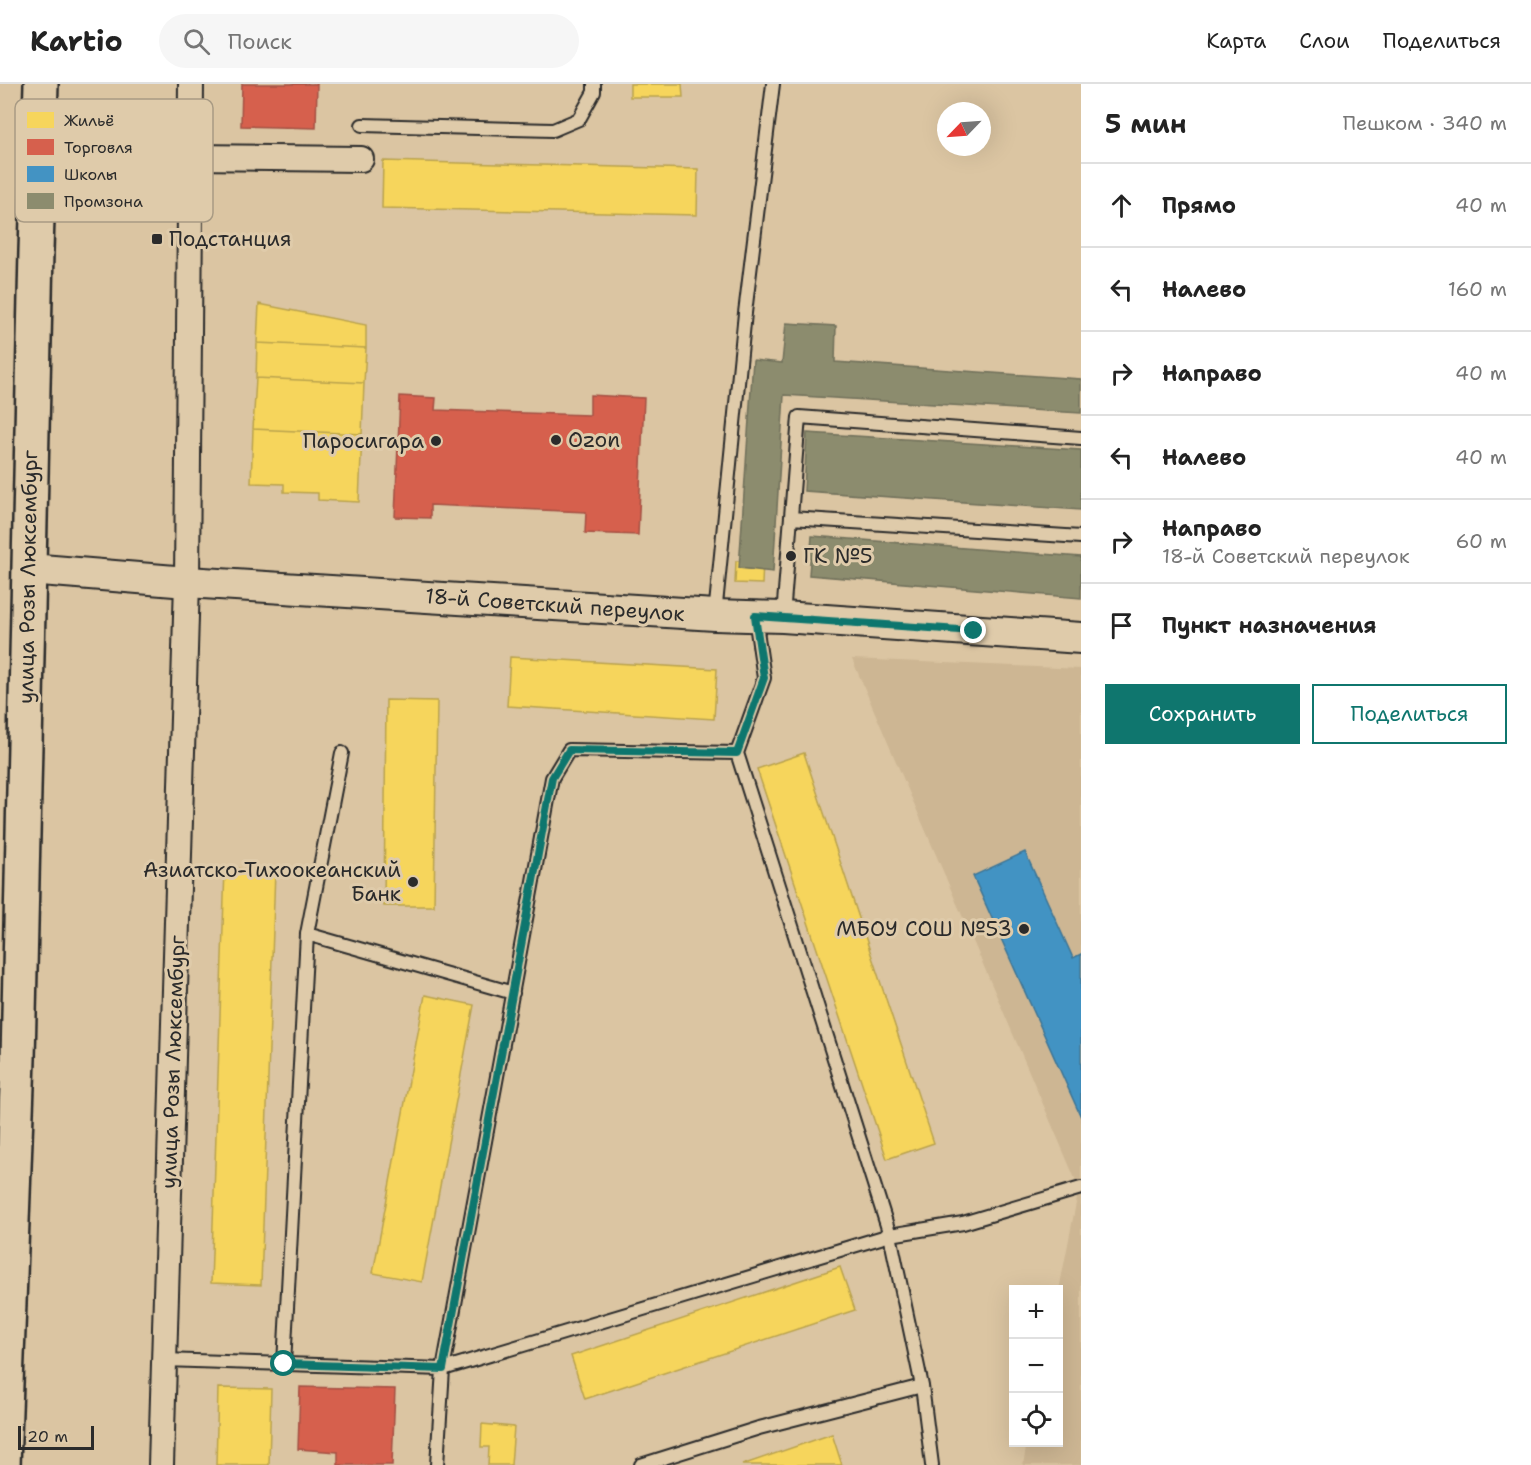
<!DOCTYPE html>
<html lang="ru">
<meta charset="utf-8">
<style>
:root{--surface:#fff;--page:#f6f6f6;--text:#222;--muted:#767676;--line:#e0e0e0;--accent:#0f766e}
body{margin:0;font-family:"Shantell Sans",sans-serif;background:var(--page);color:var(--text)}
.controls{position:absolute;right:18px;bottom:18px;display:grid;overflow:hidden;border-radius:0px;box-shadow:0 6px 24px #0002}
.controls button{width:54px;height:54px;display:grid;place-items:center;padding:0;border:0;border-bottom:2px solid var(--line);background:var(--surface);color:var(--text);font:30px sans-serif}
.compass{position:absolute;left:937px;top:18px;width:54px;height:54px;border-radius:50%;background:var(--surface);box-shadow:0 6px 24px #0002;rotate:245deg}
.scale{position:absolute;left:18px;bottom:15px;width:76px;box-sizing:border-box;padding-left:6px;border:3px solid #2b2b2b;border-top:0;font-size:16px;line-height:21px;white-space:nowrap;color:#2b2b2b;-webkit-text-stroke:4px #dfcbaa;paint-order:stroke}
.stop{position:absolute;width:18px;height:18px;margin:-14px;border:4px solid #0f766e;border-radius:50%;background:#fff}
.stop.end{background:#0f766e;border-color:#fff;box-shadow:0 2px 6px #0008}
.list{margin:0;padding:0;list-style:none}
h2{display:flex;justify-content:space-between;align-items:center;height:78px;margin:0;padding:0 24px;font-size:26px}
h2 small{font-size:20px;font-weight:400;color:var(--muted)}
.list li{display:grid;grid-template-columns:39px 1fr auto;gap:18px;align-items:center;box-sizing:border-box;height:84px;padding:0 24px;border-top:2px solid var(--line)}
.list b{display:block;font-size:22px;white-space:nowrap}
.list p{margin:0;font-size:20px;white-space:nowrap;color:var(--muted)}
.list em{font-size:20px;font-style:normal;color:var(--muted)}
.actions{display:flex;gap:12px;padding:18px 24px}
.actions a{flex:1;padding:14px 0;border:2px solid var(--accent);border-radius:0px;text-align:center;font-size:21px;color:var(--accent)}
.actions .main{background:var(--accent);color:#fff}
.icon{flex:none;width:33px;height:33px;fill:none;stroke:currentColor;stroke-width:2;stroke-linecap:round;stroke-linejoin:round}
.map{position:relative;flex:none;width:1081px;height:1381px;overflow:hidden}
header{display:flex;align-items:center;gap:36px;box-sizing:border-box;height:84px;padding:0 30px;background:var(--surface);border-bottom:2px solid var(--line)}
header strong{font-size:28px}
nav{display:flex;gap:33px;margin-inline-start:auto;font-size:21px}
.search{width:420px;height:54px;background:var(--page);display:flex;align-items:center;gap:15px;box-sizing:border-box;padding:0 21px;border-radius:33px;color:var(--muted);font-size:22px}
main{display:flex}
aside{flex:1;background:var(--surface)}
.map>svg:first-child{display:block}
.built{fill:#cdb693}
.homes{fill:#f6d55c;stroke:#b9a24d;stroke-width:1.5}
.shops{fill:#d6604d;stroke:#a35043;stroke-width:1.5}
.schools{fill:#4393c3;stroke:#3c7495;stroke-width:1.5}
.industry{fill:#8c8c6e;stroke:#6f6f5a;stroke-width:1.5}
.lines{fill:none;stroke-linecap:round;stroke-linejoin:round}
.service-casing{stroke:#2b2b2b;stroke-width:16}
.minor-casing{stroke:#2b2b2b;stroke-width:28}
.tertiary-casing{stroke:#2b2b2b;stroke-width:34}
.secondary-casing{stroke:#2b2b2b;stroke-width:38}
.service{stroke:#dfcbaa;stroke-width:12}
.minor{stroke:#dfcbaa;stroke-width:24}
.tertiary{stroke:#dfcbaa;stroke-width:30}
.secondary{stroke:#dfcbaa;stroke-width:33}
.route{stroke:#0f766e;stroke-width:8}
.poi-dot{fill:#2b2b2b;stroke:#dfcbaa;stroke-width:2}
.labels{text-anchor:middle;stroke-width:6;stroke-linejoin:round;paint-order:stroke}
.poi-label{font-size:21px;fill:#2b2b2b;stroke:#dfcbaa;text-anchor:start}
.street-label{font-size:21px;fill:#2b2b2b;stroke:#dfcbaa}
.key{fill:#dfcbaa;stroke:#a99b84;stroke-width:1.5}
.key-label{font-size:16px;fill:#2b2b2b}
</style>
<header>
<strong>Kartio</strong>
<div class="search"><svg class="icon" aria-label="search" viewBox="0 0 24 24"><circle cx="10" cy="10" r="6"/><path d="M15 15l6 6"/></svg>Поиск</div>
<nav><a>Карта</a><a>Слои</a><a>Поделиться</a></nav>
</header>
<main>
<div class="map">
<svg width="1081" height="1381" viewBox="0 0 1081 1381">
<rect width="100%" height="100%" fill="#dbc5a2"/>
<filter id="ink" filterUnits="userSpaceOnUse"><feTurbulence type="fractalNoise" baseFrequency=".0167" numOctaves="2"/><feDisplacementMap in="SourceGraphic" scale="12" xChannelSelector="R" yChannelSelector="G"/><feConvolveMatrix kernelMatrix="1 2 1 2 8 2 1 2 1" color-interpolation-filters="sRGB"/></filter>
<g filter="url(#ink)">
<path class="built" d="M852,575l229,10v796h-58l4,-22 31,-1 1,-152 20,-102z"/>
<path class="homes" d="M630,0h52l1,13h-53z
M383,77l315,8 -1,46 -315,-7z
M259,220l107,21v23l-109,-5z
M257,259l109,5 -2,35 -108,-5z
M256,294l108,5 -2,51 -109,-5z
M253,345l109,5 -3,68 -41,-2v-7l-34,-1v-8l-33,-1z
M736,477l27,1 -1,22 -27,-1z
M510,573l207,12 -3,50 -207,-13z
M386,616l51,1 -3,205h-50z
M804,669l130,390 -47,16 -130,-390z
M225,784l50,2 -14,415 -50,-2z
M425,911l49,10 -52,277 -49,-9z
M840,1183l15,43 -270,89 -14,-43z
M218,1304l53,1 -2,76h-53z
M482,1340l32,3 -3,38h-23l1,-18h-8z
M832,1350l10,31h-100z"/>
<path class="shops" d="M242,0h75l-1,44 -75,-2z
M590,311l54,3 -6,137 -53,-2 1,-21 -156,-7v13l-35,-1 5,-121 36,2 -1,12 155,5z
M300,1303l95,2 -3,76h-54v-13l-40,-3z"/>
<path class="schools" d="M1025,768l48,106 8,-4v163l-108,-241z"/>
<path class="industry" d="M786,239l50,3 -1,36 246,17v34l-297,-18 -11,177 -34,-4 14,-208 29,3z
M807,349l274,17v60l-277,-19z
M812,452l269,21v41l-272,-23z"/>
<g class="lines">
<g class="service-casing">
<path id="service" d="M362,41l191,5 26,-11 15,-27v-8
M791,434l290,19
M715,531l30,-302 28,-229
M783,532l16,-199 282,21
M755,533l9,61 -27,75 153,482 32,151 10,79
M307,850l206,59
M164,1276l279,9 447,-134 73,-12 118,-35
M284,1280l23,-430 35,-181
M437,1381l6,-96 109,-591 17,-28 168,3
M641,1381l118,-37 163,-42"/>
</g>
<g class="minor-casing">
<path id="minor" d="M190,73l171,2
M161,1381l26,-883 4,-498"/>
</g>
<g class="tertiary-casing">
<path id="tertiary" d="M29,485l158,13 528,33 68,2 298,21"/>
</g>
<g class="secondary-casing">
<path id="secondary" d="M3,1381l15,-406 18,-808 5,-167"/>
</g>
<use href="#service" class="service"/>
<use href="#minor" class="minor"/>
<use href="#tertiary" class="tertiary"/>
<use href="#secondary" class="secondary"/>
</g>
</g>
<g class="lines" filter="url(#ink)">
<path class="route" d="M284,1280l159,5 109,-591 17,-28 168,3 27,-75 -9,-62 219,15"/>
</g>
<g class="poi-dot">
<rect x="151" y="149" width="12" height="12" rx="3"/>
<circle cx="556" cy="356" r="6"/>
<circle cx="436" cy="357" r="6"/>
<circle cx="791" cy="472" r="6"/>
<circle cx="413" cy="798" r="6"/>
<circle cx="1024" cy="845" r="6"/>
</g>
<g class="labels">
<g class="poi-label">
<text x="169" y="162">Подстанция</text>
<text x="568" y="363">Ozon</text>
<text x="424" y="364" text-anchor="end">Паросигара</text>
<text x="803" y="479">ГК №5</text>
<text x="401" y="793" text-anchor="end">Азиатско-Тихоокеанский<tspan x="401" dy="24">Банк</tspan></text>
<text x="1012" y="852" text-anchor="end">МБОУ СОШ №53</text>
</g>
<g class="street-label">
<text transform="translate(28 493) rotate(-89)" y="7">улица Розы Люксембург</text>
<text transform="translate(555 521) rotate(4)" y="7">18-й Советский переулок</text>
<text transform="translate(173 978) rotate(-88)" y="7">улица Розы Люксембург</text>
</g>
</g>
<rect x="15" y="15" width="198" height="123" rx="9" class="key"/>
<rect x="27" y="28" width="27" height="16" fill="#f6d55c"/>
<rect x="27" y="55" width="27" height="16" fill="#d6604d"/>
<rect x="27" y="82" width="27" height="16" fill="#4393c3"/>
<rect x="27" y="109" width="27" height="16" fill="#8c8c6e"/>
<g class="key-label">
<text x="64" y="42">Жильё</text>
<text x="64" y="69">Торговля</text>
<text x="64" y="96">Школы</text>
<text x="64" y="123">Промзона</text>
</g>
</svg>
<div class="controls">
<button>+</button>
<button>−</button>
<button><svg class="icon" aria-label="locate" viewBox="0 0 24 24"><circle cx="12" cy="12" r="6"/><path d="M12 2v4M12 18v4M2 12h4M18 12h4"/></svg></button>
</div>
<svg class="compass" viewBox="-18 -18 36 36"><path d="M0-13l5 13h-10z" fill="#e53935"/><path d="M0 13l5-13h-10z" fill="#767676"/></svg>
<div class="scale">20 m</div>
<div class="stop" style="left:284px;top:1280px"></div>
<div class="stop end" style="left:974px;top:547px"></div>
</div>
<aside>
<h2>5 мин<small>Пешком · 340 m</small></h2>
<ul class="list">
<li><svg class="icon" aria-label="ahead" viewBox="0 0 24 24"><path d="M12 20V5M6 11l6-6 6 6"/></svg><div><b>Прямо</b></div><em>40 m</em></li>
<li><svg class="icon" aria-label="left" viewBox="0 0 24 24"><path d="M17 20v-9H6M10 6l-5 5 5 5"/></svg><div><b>Налево</b></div><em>160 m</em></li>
<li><svg class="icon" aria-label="right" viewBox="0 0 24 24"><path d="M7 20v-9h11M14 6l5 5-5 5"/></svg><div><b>Направо</b></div><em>40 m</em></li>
<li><svg class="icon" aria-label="left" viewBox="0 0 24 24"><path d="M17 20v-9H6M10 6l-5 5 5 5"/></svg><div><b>Налево</b></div><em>40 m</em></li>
<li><svg class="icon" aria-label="right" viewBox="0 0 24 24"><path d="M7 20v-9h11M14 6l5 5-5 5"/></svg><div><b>Направо</b><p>18-й Советский переулок</p></div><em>60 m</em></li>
<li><svg class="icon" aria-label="arrive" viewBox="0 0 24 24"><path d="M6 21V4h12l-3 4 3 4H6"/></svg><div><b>Пункт назначения</b></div></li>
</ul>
<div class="actions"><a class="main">Сохранить</a><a>Поделиться</a></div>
</aside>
</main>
